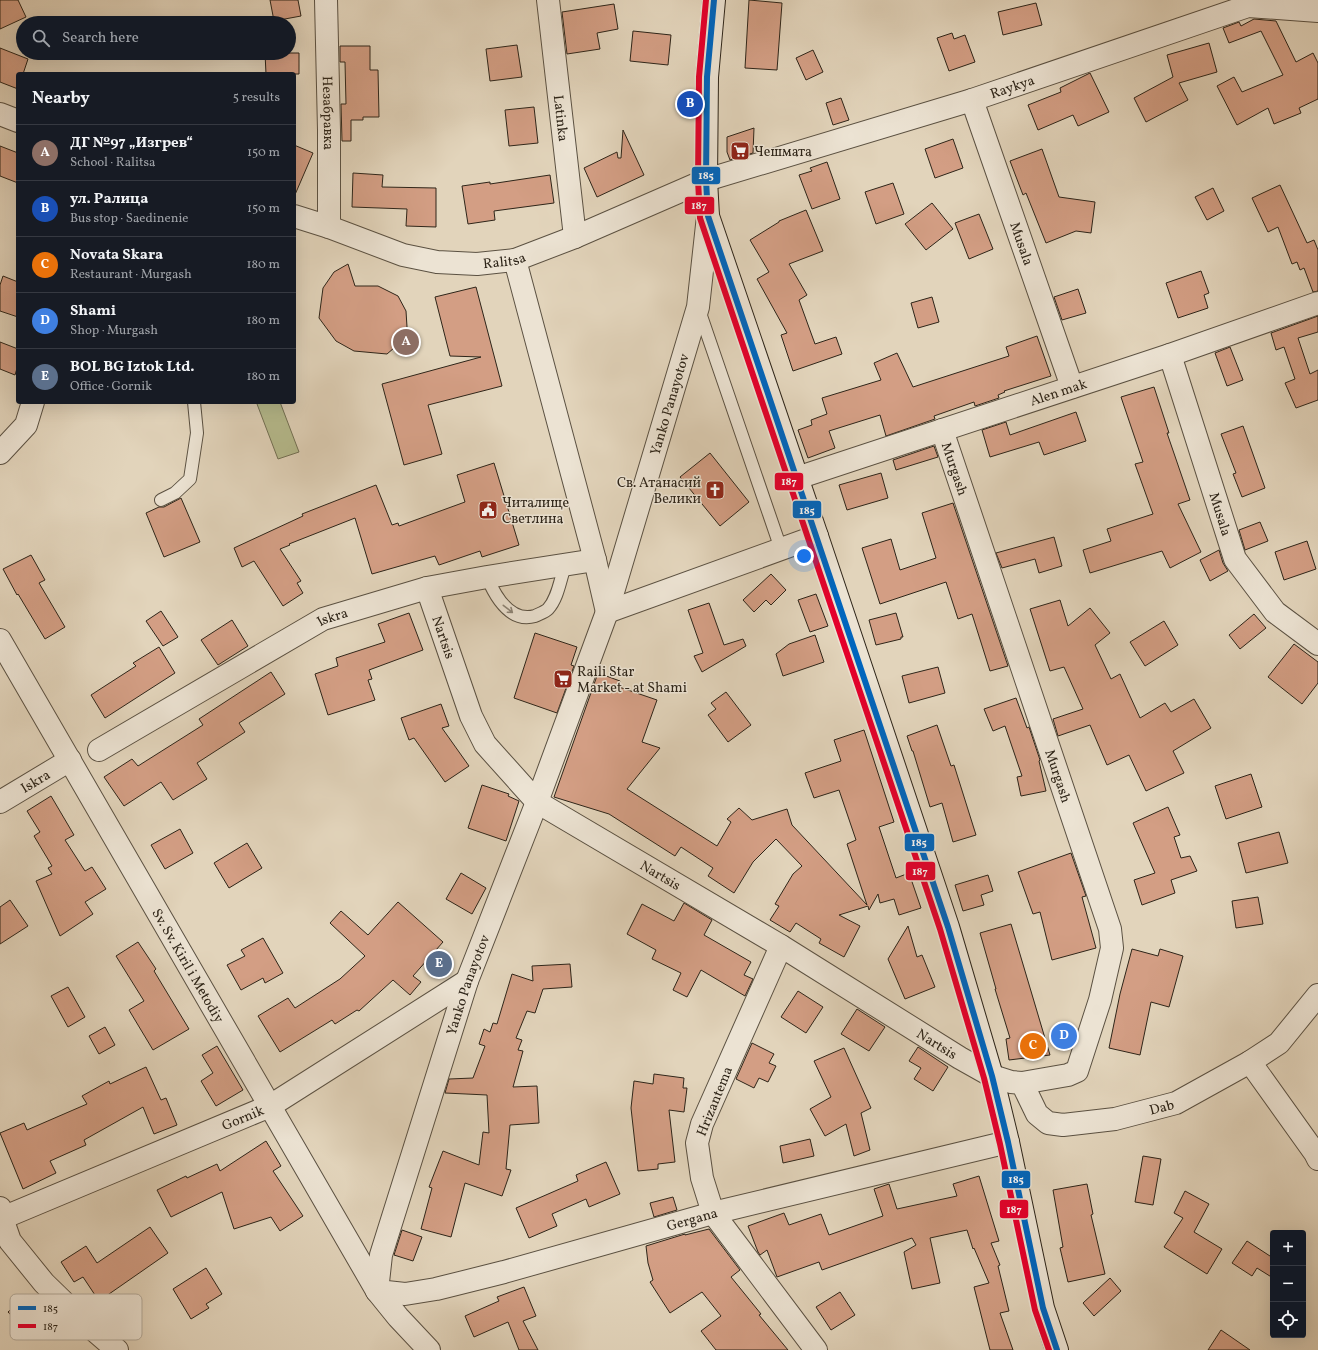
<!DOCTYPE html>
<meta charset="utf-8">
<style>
:root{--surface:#171b24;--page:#242831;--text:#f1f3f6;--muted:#9ea1a6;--line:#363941;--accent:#1a73e8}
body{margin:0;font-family:Vollkorn,serif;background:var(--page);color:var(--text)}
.controls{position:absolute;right:12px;bottom:12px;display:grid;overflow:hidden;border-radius:4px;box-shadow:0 4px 16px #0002}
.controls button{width:36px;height:36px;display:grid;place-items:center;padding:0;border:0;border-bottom:1px solid var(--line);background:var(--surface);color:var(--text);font:20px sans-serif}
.you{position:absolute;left:804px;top:556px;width:14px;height:14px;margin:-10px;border:3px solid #fff;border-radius:50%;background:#1a73e8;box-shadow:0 0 0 6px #1a73e833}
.badge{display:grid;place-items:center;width:26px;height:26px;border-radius:50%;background:var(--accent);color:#fff;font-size:13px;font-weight:700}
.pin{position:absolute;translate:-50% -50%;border:2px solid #fff;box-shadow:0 1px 4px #0006}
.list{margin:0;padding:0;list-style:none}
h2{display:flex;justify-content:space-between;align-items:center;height:52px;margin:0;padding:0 16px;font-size:17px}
h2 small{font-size:13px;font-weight:400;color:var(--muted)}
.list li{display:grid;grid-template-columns:26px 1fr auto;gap:12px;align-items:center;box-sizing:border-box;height:56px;padding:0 16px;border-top:1px solid var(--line)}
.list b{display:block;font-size:15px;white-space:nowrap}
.list p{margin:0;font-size:13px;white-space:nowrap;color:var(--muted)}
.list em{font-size:13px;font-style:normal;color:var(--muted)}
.icon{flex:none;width:22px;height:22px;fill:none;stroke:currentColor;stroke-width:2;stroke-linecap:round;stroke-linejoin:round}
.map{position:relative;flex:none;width:1318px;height:1350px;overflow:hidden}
.search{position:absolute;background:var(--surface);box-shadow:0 4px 16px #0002;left:16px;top:16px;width:280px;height:44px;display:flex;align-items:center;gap:10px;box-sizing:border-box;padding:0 14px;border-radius:22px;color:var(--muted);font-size:15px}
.panel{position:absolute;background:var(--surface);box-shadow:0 4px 16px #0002;left:16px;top:72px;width:280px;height:332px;border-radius:4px}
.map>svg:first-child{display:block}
.pitch{fill:#b6bc8e;stroke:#727054}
.building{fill:#d39e84;stroke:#2e2519}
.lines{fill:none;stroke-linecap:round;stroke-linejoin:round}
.lane-casing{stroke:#5b5142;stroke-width:14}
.street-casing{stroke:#5b5142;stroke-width:24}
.secondary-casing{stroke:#2e2519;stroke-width:24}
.lane{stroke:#ece3d3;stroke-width:12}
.street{stroke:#ece3d3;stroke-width:22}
.secondary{stroke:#ece3d3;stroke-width:22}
.bus-1-casing{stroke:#ece3d3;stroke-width:9}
.bus-2-casing{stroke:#ece3d3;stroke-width:9}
.bus-1{stroke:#0065bd;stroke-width:6}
.bus-2{stroke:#e4002b;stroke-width:6}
.oneway{stroke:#8d8476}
.labels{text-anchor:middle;stroke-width:3;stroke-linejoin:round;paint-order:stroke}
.street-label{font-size:14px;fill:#2e2519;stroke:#ece3d3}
.poi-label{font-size:14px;fill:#2e2519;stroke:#ece3d3;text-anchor:start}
.key{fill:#ece3d3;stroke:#b3aa9b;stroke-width:1}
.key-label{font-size:11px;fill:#2e2519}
.line-badge{stroke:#ece3d3;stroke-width:1.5}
.badge-label{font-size:11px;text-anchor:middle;font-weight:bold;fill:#fff}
</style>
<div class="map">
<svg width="1318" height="1350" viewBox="0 0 1318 1350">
<rect width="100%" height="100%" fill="#e2d4bb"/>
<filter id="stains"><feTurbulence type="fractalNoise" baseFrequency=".005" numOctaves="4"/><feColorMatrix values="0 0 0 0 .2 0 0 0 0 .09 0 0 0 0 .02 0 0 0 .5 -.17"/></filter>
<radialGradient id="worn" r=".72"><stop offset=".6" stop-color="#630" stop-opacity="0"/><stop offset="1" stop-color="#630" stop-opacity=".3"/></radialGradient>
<path class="pitch" d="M263,402h17l19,50 -21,7 -21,-55z"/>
<path class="building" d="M0,0h18l8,17 -26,12z
M270,0h28l3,16 -27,5z
M749,0l33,3 -5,67 -32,-2z
M1036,3l6,22 -39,10 -5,-23z
M614,4l4,25 -21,4 3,16 -33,5 -5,-42z
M1254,19l22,2 20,41 17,-9 5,10v36l-19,9 2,5 -27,11 -6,-16 -31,17 -20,-39 17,-9 8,15 41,-17 -22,-44 -32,12 -6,-15 16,-6 2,4z
M633,31l38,4 -3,30 -38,-4z
M952,33l2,6 11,-4 10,27 -26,9 -12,-33z
M1209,43l8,29 -38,11 9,17 -42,22 -12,-24 39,-21 -6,-22z
M517,45l5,32 -32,4 -4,-32z
M340,46h30v24h8l1,47h-16v3h-12v21h-9l-1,-37h5l-1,-42h-5z
M0,48l28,11 -5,15h-5v15l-18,-7z
M813,50l10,22 -17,8 -10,-22z
M265,53h34v21h-33z
M1090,73l19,39 -31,14 -5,-11 -35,15 -10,-25 33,-13 -1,-4z
M841,98l8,22 -16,5 -7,-22z
M534,107l4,36 -29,3 -4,-36z
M754,128l-1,25 -23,7 -3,-8v-15z
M623,130l21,45 -47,22 -13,-29 33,-16 1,6h3z
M953,139l10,29 -28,10 -10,-29z
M294,145l19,8 -19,44z
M0,146l18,7v30l-18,-7z
M1042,149l17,48 36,5 -4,31 -15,-2 -30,12 -20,-50 -3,2 -13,-34z
M827,162l13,37 -28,10 -13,-34 13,-4 -2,-3z
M353,173l30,2 -1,12 54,1v39l-30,-1 1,-17 -55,-2z
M550,175l4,28 -60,8 1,9 -27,4 -6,-38 28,-4v2z
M893,183l11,31 -28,10 -11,-32z
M1280,185l27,58 7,-3 4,10v41l-5,1 -9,-24 -4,2 -3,-8 -5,2 -14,-37 -10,5 -16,-34z
M1213,188l11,23 -17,9 -12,-23z
M932,203l21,26 -27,21 -21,-26z
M806,210l17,41 -34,13 18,31 -8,5 16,44 21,-7 6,17 -49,17 -12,-36 6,-2 -30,-54 12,-7 -19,-32 29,-18v-1z
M979,214l14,35 -24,10 -14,-36z
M348,264l7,22h23l20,10 8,15 1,16 -6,15 -14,12 -33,-3 -18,-10 -17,-23 4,-30 11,-16z
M1201,271l8,22 -5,2 4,13 -30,10 -12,-35z
M3,276l15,6v35l-18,-6v-26z
M476,287l26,99 -74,19 14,49 -38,11 -22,-81 99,-27 -31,-1 -15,-59z
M1078,289l8,24 -24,7 -8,-23z
M932,297l7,25 -21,6 -7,-25z
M1318,316v16l-20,6 12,36 8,-4v30l-22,8 -11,-25 10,-4 -11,-32 -8,3 -5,-17z
M1037,336l14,40 -47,15 1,1 -7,3 1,3 -24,8 -1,-4 -40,14 1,3 -49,17 -6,-21 -51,16 6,17 -27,10 -10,-28 14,-5 -1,-5 16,-6 -5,-16 59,-18 -7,-17 23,-10 16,34 96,-31 -3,-9z
M0,342l18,7v16l-3,10 -15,-6z
M1230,347l13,33 -16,6 -12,-33z
M1154,387l15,46h-2l23,67 -12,4 23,48 -31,16 -8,-17 -72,22 -7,-23 28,-9 -4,-12 46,-15 -18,-50 8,-2 -22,-65z
M1076,412l10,29 -42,14 -5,-13 -49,15 -8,-27 24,-8 4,13z
M1243,426l22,62 -23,9 -9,-23 3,-1 -15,-39z
M934,446l4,11 -42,13 -3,-10z
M710,453l39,49 -29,24 -40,-49z
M494,463l25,82 -37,12 -2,-6 -41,14 -4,-9 -63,18 -17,-56 -66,26 1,1 -10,4 21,32 -4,2 6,10 -20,13 -29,-45 -12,6 -8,-19 69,-32 -1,-2 74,-29 16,40 6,-2 1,3 66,-24 -8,-27z
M881,473l7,25 -41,12 -8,-25z
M181,498l19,44 -36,15 -18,-44 13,-6h5z
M953,503l55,163 -18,5 -18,-57 -14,5 -12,-37 -66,22 -18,-56 29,-9 9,31 36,-12 -14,-45z
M1260,522l8,19 -23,9 -6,-20z
M1054,537l8,29 -23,7 -4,-14 -33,9 -6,-15z
M1307,541l9,28 -32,11 -9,-28z
M1219,550l4,13 5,8 -18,10 -10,-21z
M31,555l14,25 -6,3 26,44 -20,12 -27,-45 -1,1 -14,-26z
M771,574l15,16 -15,15 -5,-5 -12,12 -11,-12z
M816,594l12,32 -18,6 -12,-32z
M1060,600l8,26 22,-18 20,25 -15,12 16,34 9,-5 20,44 25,-15 6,9 23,-13 17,29 -38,23 11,22 -38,18 -17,-36 -22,10 -17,-40 -32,11 -5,-17 30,-10 -19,-42 -14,4 -20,-62z
M709,603l15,42 19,-6 3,7 -44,26 -8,-16 9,-3 -15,-43z
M161,611l17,26 -15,9 -17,-25z
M409,613l14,37 -54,20 3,9 -4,1 7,20 -47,15 -13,-41 23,-8 -2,-8 49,-16 -7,-18z
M896,613l7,24h-2v2l-25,6 -7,-25z
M1254,614l12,14 -26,21 -11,-14z
M232,620l16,26 -30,19 -17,-25z
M1164,621l14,24 -33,21 -15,-24z
M535,633l42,14 -6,18 3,1 -17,47 -43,-15z
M815,635l9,27 -41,14 -7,-22 13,-10z
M1294,644l24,18v21l-16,21 -34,-27z
M159,647l16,26 -70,45 -14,-23 45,-29 -3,-3z
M938,667l7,26 -36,10 -7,-27z
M271,672l14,22 -46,29 6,9 -48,31 10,16 -34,21 -12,-18 -37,24 -20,-29 28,-18 6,7 65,-41 -4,-6z
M598,673l22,8 -1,6 38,13 -15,42 18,6 -33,41 90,57 14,-24 -4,-3 12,-11 13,12 35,-11 5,16 75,80 -20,-61 9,-4 -17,-50 -25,8 -9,-25 36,-12 -7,-21 30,-10 30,92 -15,5 17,51 13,-5 12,35 -22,7 -5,-16 -14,4 -2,-9 -9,16 -1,-4 -29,9 21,11 -16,31 -25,-14 2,-4 -25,-16 -6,9 -20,-12 9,-14 -4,-2 18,-30 9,-8 -26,-27 -23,23 -19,31 -26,-17 5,-8 -32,-21 -6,9 -66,-42 -55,-17z
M726,692l25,33 -23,17 -20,-27 8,-6 -5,-6z
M1016,698l11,30 2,-1 11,33 -1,1 7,30 -25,5 -4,-19 5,-1 -17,-50 -12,5 -9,-22z
M441,704l8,22 -7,2 27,38 -24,16 -31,-44 -5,2 -8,-22z
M937,725l14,41 3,-1 22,70 -23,7 -11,-39 -12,4 -17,-56h-1l-5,-15z
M1251,774l11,33 -36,12 -11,-33z
M482,785l27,9 -1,2 11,5 -13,40 -38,-13z
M51,796l23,39 -9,5 20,31 7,-4 14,22 -21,13 8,12 -33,22 -24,-55 16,-7 -4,-6 4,-2 -18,-30 6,-4 -13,-21z
M1168,807l12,28 -6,2 7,21 9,-2 7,15 -26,9 4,13 -33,12 -8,-25 21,-7 -22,-50z
M180,829l13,24 -28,16 -14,-24z
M1279,832l9,31 -42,10 -8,-30z
M247,843l15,25 -33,20 -15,-25z
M1071,853l15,43 -4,1 14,51 -44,12 -12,-48 -7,2 -15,-42z
M461,873l25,15 -14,26 -26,-15z
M988,875l5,16 -12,4 3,10 -21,6 -8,-26z
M1258,897l5,27 -27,4 -4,-27z
M10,900l18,26 -28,18v-37z
M398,902l45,40 -30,34 8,6 -11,13 -17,-15 -34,31 -2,-1 -22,14 -3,-4 -52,32 -22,-36 30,-18 7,10 45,-29 25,-23 -35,-33 11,-12 27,24z
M684,903l28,17 -8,15 47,27 -7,13 9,4 -8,17 -44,-26 -14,27 -14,-7 8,-17 -29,-14 4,-9 -29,-16 15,-30 32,17z
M1011,924l39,131 -41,5 -3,-21 4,-1 -15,-49h1l-16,-56z
M908,926l9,31 5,-2 13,32 -30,12 -17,-40z
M263,938l20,35 -18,10 -2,-5 -22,12 -14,-25 18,-9 -4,-6z
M138,942l18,27 -2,2 35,58 -36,21 -24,-40 15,-9 -28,-45z
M1132,949l26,7 2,-7 23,7 -14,51 -18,-5 -11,53 -31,-7 11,-54z
M570,964l2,23 -29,2 -8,24 -8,-2 -11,27 6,2 -4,10 5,1 -10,36 24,-1 2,37 -29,2 -4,44 5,1 -9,26 -37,-13 -14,54 -30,-8 11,-41 -3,-1 14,-36 36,14 4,-33 6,1 -2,-38 -42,-2 4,-14 24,-1 12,-32 -6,-2 5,-15 6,3 3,-9 4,1 15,-50 21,7 -1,-15z
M68,987l17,30 -17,10 -17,-31z
M798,991l25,16 -17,26 -25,-16z
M857,1009l28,18 -16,24 -28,-17z
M105,1027l10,18 -16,9 -10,-18z
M752,1043l22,11 -5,9 7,3 -8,16 -9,-4 -5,10 -18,-9z
M217,1046l26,44 -27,16 -15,-25 12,-8 -11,-18z
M918,1047l30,20 -15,24 -19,-12 7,-11 -12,-7z
M844,1048l27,60 -10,5 9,37 -16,6 -8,-32 -21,12 -15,-27 21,-12 -17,-36z
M146,1067l15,33 5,-2 11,27 -23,9 -11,-27 -59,33 2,5 -36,16 6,12 -33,16 -23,-56 24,-10 3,7 60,-26 -5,-8 27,-15 1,3z
M654,1074l30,4 -1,10h4l-3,24 -15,-2 6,52 -17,2v5l-20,2 -7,-63 3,-27 19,3z
M810,1139l4,17 -31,7 -3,-17z
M266,1141l15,25 -8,5 30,45 -23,15 -9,-14 -37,12 -12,-37 -51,25 -14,-27 29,-14 1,2 30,-14 3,7z
M1143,1156l18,3 -8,46 -18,-3z
M606,1162l14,32 -31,13 -3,-8 -34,15 5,12 -28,12 -13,-30 62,-27 -2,-6z
M979,1176l20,65 -8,2 9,22 -2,1 11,45 -9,2 13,37h-23l-16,-63 15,-4 -15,-35 -1,1 -6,-19 -37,8 10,45 -28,6 -8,-37 12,-7 -4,-7 -90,32 -3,-8 -42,15 -10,-27 -7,5 -2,-3 -10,-26 36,-13 5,12 32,-11 8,21 54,-19 -9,-27 15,-5 8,25 60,-13 -4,-12z
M1087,1184l6,30 -2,1 14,59 -37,8 -8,-34 3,-1 -10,-57z
M1185,1191l24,13 -15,28 28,17 -15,25 -43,-27 19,-29 -9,-5z
M673,1197l4,13 -23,7 -4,-14z
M150,1227l18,26 -69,48 -16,-24 -9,5 -13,-20 25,-16 11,17z
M709,1229l31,41 -9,7 30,37 -2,1 29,35h-72l-15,-19 20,-15 -19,-24 -32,21 -20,-31 3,-2 -5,-17 -2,-17 39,-12v1z
M402,1230l20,7 -9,24 -19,-6z
M1247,1241l26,17v20l-16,-10 -5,8 -20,-13z
M206,1268l16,26 -16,10 3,4 -18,11 -18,-30z
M1110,1278l11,13 -27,25 -11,-13z
M524,1287l12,29 -13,5 15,29h-19l-11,-28 -34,15 -9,-21 34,-15 -2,-4z
M840,1292l15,23 -24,15 -15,-23z
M26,1295l19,19 -18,18 -19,-20z
M1221,1330l29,20h-42z"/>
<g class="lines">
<g class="lane-casing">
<path id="lane" d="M699,310l82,239
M161,500l14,-7 15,-14 7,-46 -3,-31
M487,577c8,19 23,46 48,39 4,-2 10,-4 13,-7 10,-11 12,-29 17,-43"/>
</g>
<g class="street-casing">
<g id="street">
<path id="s1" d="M326,0l3,130v97"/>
<path id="s2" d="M548,0l27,237"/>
<path id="s3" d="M972,100l100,287"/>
<path d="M0,114l18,7"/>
<path id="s4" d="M294,216l35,11 74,28 34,7 40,2 38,-4 60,-23 131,-57 266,-80 276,-94 70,5"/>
<path d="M515,260l80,300 12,52 210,-76"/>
<path id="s5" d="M1170,355l65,204 40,53 43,32"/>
<path id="s6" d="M942,430l168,499 2,19 -12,52 -23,71 -9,4 -46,8"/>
<path d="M0,453l26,-28 7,-23"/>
<path id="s7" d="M797,478l373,-123 148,-52"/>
<path id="s8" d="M427,588l44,128 14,28 52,58 244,144 179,112 32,18 19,6 11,1 15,31 11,9 15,2 52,-6 61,-16 74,-41 29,-19 39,-48"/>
<path id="s9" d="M0,640l377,651 21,26 31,33"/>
<path id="s10" d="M99,750l224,-131 104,-31 60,-11 108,-17"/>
<path id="s11" d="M0,802l70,-42"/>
<path d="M781,946l-79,178 -5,19 5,35 11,35 103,137"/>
<path d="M1250,1062l65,91 3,6"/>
<path d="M0,1208l2,10 8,23 34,42 37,36 36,31"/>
<path id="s12" d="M0,1219l270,-113 197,-125"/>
<path id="s13" d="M377,1291l4,-36 86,-274 70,-179 70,-190 91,-305 10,-91"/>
<path id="s14" d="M377,1291l28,3 31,-5 68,-17 209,-59 295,-71"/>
</g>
</g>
<g class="secondary-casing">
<path id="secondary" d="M714,0l-7,77 -1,103 2,36 109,320 131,391 44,149 16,66 35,166 14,42"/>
</g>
<use href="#lane" class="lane"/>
<use href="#street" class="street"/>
<use href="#secondary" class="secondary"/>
<g class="bus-1-casing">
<path id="bus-1" d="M714,0l-7,77 -1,103 2,36 240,711 44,149 16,66 35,166 14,42"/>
</g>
<g class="bus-2-casing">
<path id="bus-2" d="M706,0l-7,77 -1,103 2,38 240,711 44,149 16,66 35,166 14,40"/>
</g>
<use href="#bus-1" class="bus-1"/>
<use href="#bus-2" class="bus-2"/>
</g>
<defs><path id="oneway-shaft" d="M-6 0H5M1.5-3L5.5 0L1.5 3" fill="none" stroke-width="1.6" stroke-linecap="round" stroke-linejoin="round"/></defs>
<use class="oneway" href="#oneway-shaft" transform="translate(508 609) rotate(38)"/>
<defs>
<g id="supermarket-square" transform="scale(1)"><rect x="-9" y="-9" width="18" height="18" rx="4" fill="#8f2418" stroke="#ece3d3"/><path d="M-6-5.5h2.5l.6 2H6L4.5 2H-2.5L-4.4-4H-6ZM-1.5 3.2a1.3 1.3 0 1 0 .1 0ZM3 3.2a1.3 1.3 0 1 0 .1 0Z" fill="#fff"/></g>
<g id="church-square" transform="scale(1)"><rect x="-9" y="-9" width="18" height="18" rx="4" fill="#8f2418" stroke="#ece3d3"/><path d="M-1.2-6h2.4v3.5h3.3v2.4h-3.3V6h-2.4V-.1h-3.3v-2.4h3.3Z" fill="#fff"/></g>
<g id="civic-square" transform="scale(1)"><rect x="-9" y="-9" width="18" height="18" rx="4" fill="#8f2418" stroke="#ece3d3"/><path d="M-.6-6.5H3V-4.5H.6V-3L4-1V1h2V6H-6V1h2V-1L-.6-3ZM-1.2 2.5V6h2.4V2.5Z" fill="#fff"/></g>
</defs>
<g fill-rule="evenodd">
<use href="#supermarket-square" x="740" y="151"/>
<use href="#church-square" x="715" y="490"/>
<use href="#civic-square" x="488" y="510"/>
<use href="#supermarket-square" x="563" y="679"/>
</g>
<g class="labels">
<g class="street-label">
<text dy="5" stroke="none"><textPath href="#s4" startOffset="756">Raykya</textPath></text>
<text dy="5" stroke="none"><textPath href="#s1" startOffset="113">Незабравка</textPath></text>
<text dy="5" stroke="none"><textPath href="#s2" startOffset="119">Latinka</textPath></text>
<text dy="5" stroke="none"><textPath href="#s3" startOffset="152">Musala</textPath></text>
<text dy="5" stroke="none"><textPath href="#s4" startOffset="218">Ralitsa</textPath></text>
<text dy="5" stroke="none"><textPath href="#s7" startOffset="275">Alen mak</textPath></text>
<text dy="5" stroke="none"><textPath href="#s13" startOffset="935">Yanko Panayotov</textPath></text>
<text dy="5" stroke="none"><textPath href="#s6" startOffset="41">Murgash</textPath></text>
<text dy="5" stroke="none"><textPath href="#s5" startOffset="167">Musala</textPath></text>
<text dy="5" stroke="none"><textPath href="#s10" startOffset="269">Iskra</textPath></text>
<text dy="5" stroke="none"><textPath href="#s8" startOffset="52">Nartsis</textPath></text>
<text dy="5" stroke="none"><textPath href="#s6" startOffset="365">Murgash</textPath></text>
<text dy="5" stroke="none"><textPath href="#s11" startOffset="41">Iskra</textPath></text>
<text dy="5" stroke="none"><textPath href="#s8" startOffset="388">Nartsis</textPath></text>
<text dy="5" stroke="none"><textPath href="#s9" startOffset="376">Sv. Sv. Kiril i Metodiy</textPath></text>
<text dy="5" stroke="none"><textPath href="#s13" startOffset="320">Yanko Panayotov</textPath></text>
<text dy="5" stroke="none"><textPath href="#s8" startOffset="712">Nartsis</textPath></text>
<text transform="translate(714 1101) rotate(-68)" y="5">Hrizantema</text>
<text dy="5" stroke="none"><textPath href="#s8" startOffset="971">Dab</textPath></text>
<text dy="5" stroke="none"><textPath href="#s12" startOffset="263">Gornik</textPath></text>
<text dy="5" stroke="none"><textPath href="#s14" startOffset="325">Gergana</textPath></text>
</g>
<g class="poi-label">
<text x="754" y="156">Чешмата</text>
<text x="701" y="487" text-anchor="end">Св. Атанасий<tspan x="701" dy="16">Велики</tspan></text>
<text x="502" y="507">Читалище<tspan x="502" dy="16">Светлина</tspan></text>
<text x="577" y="676">Raili Star<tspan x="577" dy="16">Market - at Shami</tspan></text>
</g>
</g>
<rect x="10" y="1294" width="132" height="46" rx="6" class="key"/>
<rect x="18" y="1306" width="18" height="4" fill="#0065bd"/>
<rect x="18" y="1324" width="18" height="4" fill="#e4002b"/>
<g class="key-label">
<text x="43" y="1312">185</text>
<text x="43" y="1330">187</text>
</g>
<g class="line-badge">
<rect x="691" y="166" width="30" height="19" rx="4" fill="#0065bd"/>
<rect x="684" y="196" width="31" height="19" rx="4" fill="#e4002b"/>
<rect x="774" y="472" width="30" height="19" rx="4" fill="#e4002b"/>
<rect x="792" y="500" width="30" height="19" rx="4" fill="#0065bd"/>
<rect x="904" y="833" width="31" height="19" rx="4" fill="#0065bd"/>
<rect x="905" y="861" width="31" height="20" rx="4" fill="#e4002b"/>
<rect x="1001" y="1170" width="30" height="19" rx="4" fill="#0065bd"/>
<rect x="999" y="1199" width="30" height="20" rx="4" fill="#e4002b"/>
</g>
<g class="badge-label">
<text x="706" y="179">185</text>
<text x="699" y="209">187</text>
<text x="789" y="485">187</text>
<text x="807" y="514">185</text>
<text x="919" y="846">185</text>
<text x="920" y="875">187</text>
<text x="1016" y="1183">185</text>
<text x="1014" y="1213">187</text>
</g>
<rect width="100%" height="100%" filter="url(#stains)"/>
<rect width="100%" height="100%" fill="url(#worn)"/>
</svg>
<div class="controls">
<button>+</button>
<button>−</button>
<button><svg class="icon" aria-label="locate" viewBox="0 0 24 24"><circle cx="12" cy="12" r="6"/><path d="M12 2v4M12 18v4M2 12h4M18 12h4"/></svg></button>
</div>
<div class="you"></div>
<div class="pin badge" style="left:406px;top:342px;background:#8d6e63">A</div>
<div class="pin badge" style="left:690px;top:104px;background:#1a4fb4">B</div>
<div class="pin badge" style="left:1033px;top:1046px;background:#e8710a">C</div>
<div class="pin badge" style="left:1064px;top:1036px;background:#3f7fe0">D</div>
<div class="pin badge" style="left:439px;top:964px;background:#5c6f8a">E</div>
<div class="search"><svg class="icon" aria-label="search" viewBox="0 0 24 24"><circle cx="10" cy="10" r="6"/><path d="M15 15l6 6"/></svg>Search here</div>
<section class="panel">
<h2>Nearby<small>5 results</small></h2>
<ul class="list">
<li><span class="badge" style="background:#8d6e63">A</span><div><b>ДГ №97 „Изгрев“</b><p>School · Ralitsa</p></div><em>150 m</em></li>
<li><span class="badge" style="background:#1a4fb4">B</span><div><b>ул. Ралица</b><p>Bus stop · Saedinenie</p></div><em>150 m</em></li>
<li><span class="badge" style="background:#e8710a">C</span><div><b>Novata Skara</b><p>Restaurant · Murgash</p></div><em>180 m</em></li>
<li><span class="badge" style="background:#3f7fe0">D</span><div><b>Shami</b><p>Shop · Murgash</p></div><em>180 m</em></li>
<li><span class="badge" style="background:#5c6f8a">E</span><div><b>BOL BG Iztok Ltd.</b><p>Office · Gornik</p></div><em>180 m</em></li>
</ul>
</section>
</div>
